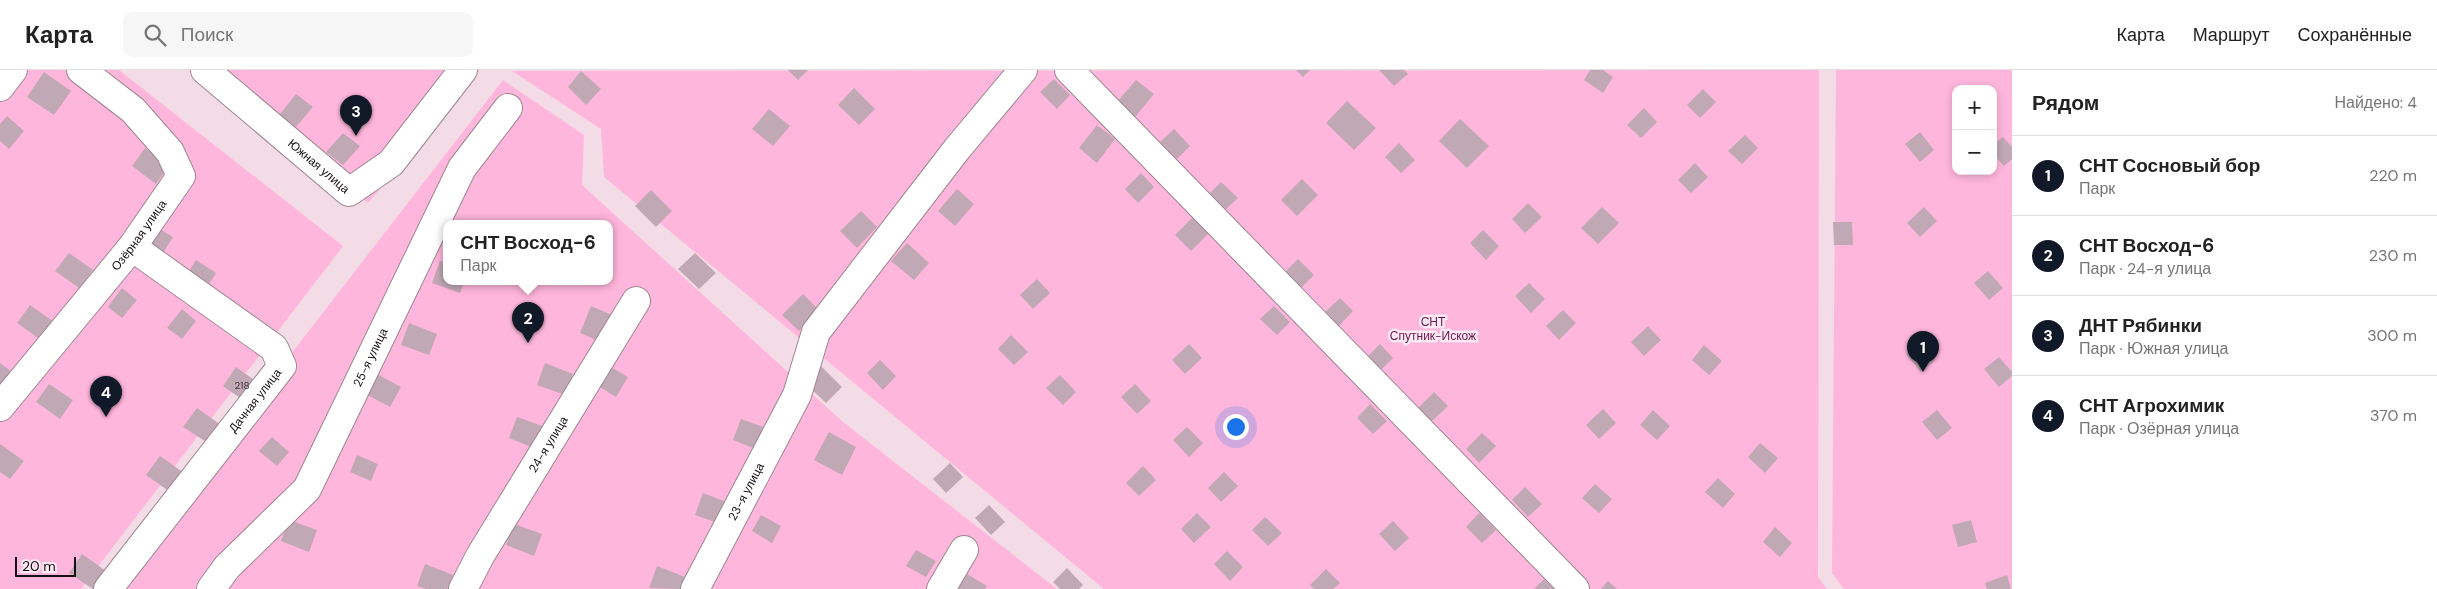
<!DOCTYPE html>
<html lang="ru">
<meta charset="utf-8">
<style>
:root{--surface:#fff;--page:#f6f6f6;--text:#222;--muted:#767676;--line:#e0e0e0;--accent:#111827}
body{margin:0;font-family:"DM Sans",sans-serif;background:var(--page);color:var(--text)}
.controls{position:absolute;right:15px;top:15px;display:grid;overflow:hidden;border-radius:10px;box-shadow:0 2px 8px #0003}
.controls button{width:45px;height:45px;display:grid;place-items:center;padding:0;border:0;border-bottom:1px solid var(--line);background:var(--surface);color:var(--text);font:25px sans-serif}
.scale{position:absolute;left:15px;bottom:12px;width:61px;box-sizing:border-box;padding-left:5px;border:2px solid #160e12;border-top:0;font-size:14px;line-height:18px;white-space:nowrap;color:#160e12;-webkit-text-stroke:4px #feeaf4;paint-order:stroke}
.you{position:absolute;left:1235px;top:356px;width:18px;height:18px;margin:-12px;border:4px solid #fff;border-radius:50%;background:#1a73e8;box-shadow:0 0 0 8px #1a73e833}
.badge{display:grid;place-items:center;width:32px;height:32px;border-radius:50%;background:var(--accent);color:#fff;font-size:16px;font-weight:700}
.pin{position:absolute;translate:-50% -41px;filter:drop-shadow(0 1px 2px #0008)}
.pin::after{content:'';position:absolute;top:26px;width:18px;height:15px;background:inherit;clip-path:polygon(0 0,100% 0,50% 100%)}
.popup{position:absolute;left:443px;top:150px;width:170px;height:65px;box-sizing:border-box;display:grid;place-content:center;border-radius:10px;background:var(--surface);filter:drop-shadow(0 1px 4px #0005);font-size:16px;white-space:nowrap;color:var(--muted)}
.popup b{font-size:19px;color:var(--text)}
.popup::after{content:'';position:absolute;left:50%;top:100%;margin-left:-10px;border:10px solid transparent;border-top-color:var(--surface)}
.list{margin:0;padding:0;list-style:none}
h2{display:flex;justify-content:space-between;align-items:center;height:65px;margin:0;padding:0 20px;font-size:21px}
h2 small{font-size:16px;font-weight:400;color:var(--muted)}
.list li{display:grid;grid-template-columns:32px 1fr auto;gap:15px;align-items:center;box-sizing:border-box;height:80px;padding:0 20px;border-top:1px solid var(--line)}
.list b{display:block;font-size:19px;white-space:nowrap}
.list p{margin:0;font-size:16px;white-space:nowrap;color:var(--muted)}
.list em{font-size:16px;font-style:normal;color:var(--muted)}
.icon{flex:none;width:28px;height:28px;fill:none;stroke:currentColor;stroke-width:2;stroke-linecap:round;stroke-linejoin:round}
.map{position:relative;flex:none;width:2012px;height:519px;overflow:hidden}
header{display:flex;align-items:center;gap:30px;box-sizing:border-box;height:70px;padding:0 25px;background:var(--surface);border-bottom:1px solid var(--line)}
header strong{font-size:24px}
nav{display:flex;gap:28px;margin-inline-start:auto;font-size:18px}
.search{width:350px;height:45px;background:var(--page);display:flex;align-items:center;gap:12px;box-sizing:border-box;padding:0 18px;border-radius:10px;color:var(--muted);font-size:19px}
main{display:flex}
aside{flex:1;background:var(--surface)}
.map>svg:first-child{display:block}
.green{fill:#ffb6dc;fill-rule:evenodd}
.building{fill:#c0a8b4}
.lines{fill:none;stroke-linecap:round;stroke-linejoin:round}
.minor-casing{stroke:#9c8691;stroke-width:30}
.minor{stroke:#fff;stroke-width:28}
.labels{text-anchor:middle;stroke-width:5;stroke-linejoin:round;paint-order:stroke}
.number-label{font-size:10px;fill:#40343a}
.street-label{font-size:12px;fill:#160e12;stroke:#feeaf4}
.park-label{font-size:12px;fill:#6b164c;stroke:#feeaf4}
</style>
<header>
<strong>Карта</strong>
<div class="search"><svg class="icon" aria-label="search" viewBox="0 0 24 24"><circle cx="10" cy="10" r="6"/><path d="M15 15l6 6"/></svg>Поиск</div>
<nav><a>Карта</a><a>Маршрут</a><a>Сохранённые</a></nav>
</header>
<main>
<div class="map">
<svg width="2012" height="519" viewBox="0 0 2012 519">
<rect width="100%" height="100%" fill="#f4dce7"/>
<path class="green" d="M0,0h119l224,176 -262,343h-81z
M206,0h274l-112,133z
M1819,0l-1,507 9,12h-723l-500,-412 -3,-48 -89,-58z
M1836,0h176v519h-168l-12,-16zM1956,19h37v82h-37z
M503,10l81,55 -2,50 261,237 214,167h-948zM447,154h162v58h-162z"/>
<path class="building" d="M788,0h20l-10,10z
M1296,0h14l-7,7z
M1379,0h25l4,4 -14,12z
M1590,0h13l10,7 -10,16 -19,-13z
M581,1l20,18 -15,16 -18,-18z
M44,2l27,19 -17,24 -27,-18z
M1054,9l16,16 -13,14 -17,-17z
M1136,10l18,14 -19,23 -18,-15z
M854,18l21,21 -16,16 -21,-20z
M1703,19l13,13 -16,16 -13,-13z
M296,24l17,13 -17,20 -16,-13z
M1347,31l29,27 -22,22 -28,-27z
M1644,38l13,14 -16,16 -14,-13z
M769,39l21,17 -17,20 -21,-17z
M7,46l17,15 -15,18 -9,-8v-17z
M1460,49l29,27 -22,22 -28,-27z
M1097,55l18,14 -18,24 -18,-15z
M1174,59l16,17 -13,13 -17,-17z
M1920,62l14,18 -14,12 -15,-18z
M343,63l17,13 -17,19 -17,-13z
M1745,65l13,13 -16,16 -14,-13z
M2003,67l9,10v12l-8,7 -11,-12v-9z
M1399,73l16,17 -14,13 -16,-16z
M145,78l24,17 -13,19 -24,-18z
M1695,93l13,14 -17,16 -13,-13z
M1141,103l13,14 -16,16 -13,-14z
M1302,109l16,16 -21,21 -16,-16z
M1221,112l17,16 -14,13 -16,-16z
M957,119l17,15 -19,22 -17,-15z
M651,120l21,21 -16,16 -21,-21z
M1528,133l14,14 -17,16 -13,-14z
M1602,137l17,16 -21,21 -17,-16z
M1924,137l13,14 -17,16 -13,-14z
M861,141l16,16 -20,21 -17,-17z
M1196,144l16,16 -21,21 -16,-16z
M1833,152h19l1,23h-19z
M153,155l20,12 -10,16 -20,-12z
M1483,160l16,16 -13,14 -16,-17z
M907,173l22,20 -15,17 -23,-19z
M69,183l24,17 -14,18 -24,-17z
M695,183l21,20 -17,16 -21,-20z
M1298,189l16,16 -13,13 -16,-16z
M196,190l20,13 -10,16 -20,-13z
M440,191l7,2v19h17l-4,11 -28,-10z
M1988,201l15,17 -14,12 -15,-17z
M1037,209l13,14 -17,16 -13,-14z
M1529,213l16,16 -14,14 -16,-17z
M122,218l15,12 -15,18 -14,-11z
M803,224l16,16 -20,21 -17,-16z
M1340,228l13,13 -16,17 -14,-14z
M30,235l24,17 -13,18 -24,-17z
M591,236l21,9 -11,27 -21,-9z
M1274,236l16,16 -13,13 -17,-16z
M182,239l14,12 -14,18 -15,-11z
M1563,240l13,13 -17,17 -13,-14z
M409,253l28,11 -8,21 -28,-10z
M1648,256l13,14 -17,16 -13,-14z
M1011,265l17,17 -14,13 -16,-16z
M1920,272l15,18 -14,12 -15,-18z
M1189,274l13,14 -17,16 -13,-14z
M1380,274l13,14 -16,16 -14,-13z
M1704,275l18,16 -13,14 -17,-15z
M1999,287l13,15v4l-13,11 -15,-18z
M880,290l16,16 -13,14 -16,-17z
M0,293l15,11 -15,17z
M545,293l28,11 -8,21 -28,-10z
M821,296l21,21 -16,16 -21,-20z
M236,297l24,17 -13,19 -24,-17z
M611,297l17,10 -12,20 -16,-10z
M375,303l26,14 -11,20 -26,-14z
M1060,305l16,17 -13,13 -17,-17z
M49,314l24,16 -13,19 -24,-17z
M1135,314l16,17 -14,13 -16,-17z
M1434,322l14,14 -17,16 -13,-14z
M1370,334l17,17 -14,13 -16,-16z
M197,338l24,17 -13,18 -25,-16z
M1603,339l13,14 -17,16 -13,-14z
M1653,340l17,16 -13,14 -17,-15z
M1937,340l15,18 -15,12 -15,-18z
M517,347l28,10 -9,22 -27,-11z
M741,349l28,10 -8,22 -28,-11z
M1187,357l16,16 -14,14 -16,-17z
M829,362l27,15 -14,28 -28,-15z
M1482,363l14,13 -17,17 -13,-14z
M272,367l17,15 -12,14 -18,-15z
M1760,373l18,15 -13,15 -17,-16z
M0,374l24,17 -14,18 -10,-7z
M357,385l21,9 -7,17 -21,-9z
M160,386l24,17 -14,19 -24,-17z
M950,393l13,14 -17,16 -13,-14z
M1143,396l13,14 -17,16 -13,-13z
M1224,402l14,14 -17,16 -13,-14z
M1718,408l17,16 -12,14 -18,-16z
M1595,414l17,15 -13,14 -17,-15z
M1525,417l17,17 -14,13 -16,-17z
M703,423l28,11 -8,21 -28,-10z
M989,435l16,17 -14,13 -16,-17z
M1197,443l14,14 -17,16 -13,-14z
M1479,443l17,17 -14,13 -16,-16z
M761,445l20,11 -9,17 -20,-12z
M1265,447l17,16 -14,13 -16,-16z
M289,450l28,10 -8,22 -28,-11z
M1971,450l6,22 -19,5 -6,-22z
M1393,451l16,17 -14,13 -16,-17z
M514,454l28,10 -8,22 -28,-11z
M1775,457l17,16 -12,14 -17,-15z
M916,480l20,11 -10,16 -20,-11z
M1227,481l16,16 -13,14 -16,-17z
M82,484l24,17 -13,18 -24,-16z
M425,494l28,11 -6,14h-21l-9,-3z
M657,496l28,11 -5,12 -31,-1z
M1067,498l16,17 -4,4h-19l-7,-7z
M1326,499l14,14 -7,6h-19l-4,-4z
M967,504l20,12 -2,3h-27z
M2007,505l4,14h-24l-2,-6z
M1544,509l10,10h-20z
M1608,511l9,8h-16z"/>
<g class="lines">
<g class="minor-casing">
<g id="minor">
<path id="s1" d="M205,0l144,122 42,-29 72,-93"/>
<path d="M1069,0l506,519"/>
<path d="M0,17l13,-17"/>
<path id="s2" d="M0,337l132,-160 49,-71 -11,-24 -37,-42 -52,-40"/>
<path id="s3" d="M108,519l174,-223 -8,-18 -142,-101"/>
<path id="s4" d="M211,519l16,-22 80,-78 155,-321 46,-60"/>
<path id="s5" d="M463,519l17,-33 156,-255"/>
<path id="s6" d="M695,519l102,-194 19,-63 141,-183 66,-79"/>
<path d="M941,519l23,-39"/>
</g>
</g>
<use href="#minor" class="minor"/>
</g>
<g class="labels">
<g class="number-label">
<text x="242" y="319">218</text>
</g>
<g class="street-label">
<text dy="4" stroke="none"><textPath href="#s1" startOffset="149">Южная улица</textPath></text>
<text dy="4" stroke="none"><textPath href="#s2" startOffset="221">Озёрная улица</textPath></text>
<text dy="4" stroke="none"><textPath href="#s4" startOffset="285">25-я улица</textPath></text>
<text dy="4" stroke="none"><textPath href="#s3" startOffset="239">Дачная улица</textPath></text>
<text dy="4" stroke="none"><textPath href="#s5" startOffset="168">24-я улица</textPath></text>
<text dy="4" stroke="none"><textPath href="#s6" startOffset="110">23-я улица</textPath></text>
</g>
<g class="park-label">
<text x="1433" y="256">СНТ<tspan x="1433" dy="14">Спутник-Искож</tspan></text>
</g>
</g>
</svg>
<div class="controls">
<button>+</button>
<button>−</button>
</div>
<div class="scale">20 m</div>
<div class="you"></div>
<div class="pin badge" style="left:1923px;top:302px">1</div>
<div class="pin badge" style="left:528px;top:273px">2</div>
<div class="popup"><b>СНТ Восход-6</b>Парк</div>
<div class="pin badge" style="left:356px;top:66px">3</div>
<div class="pin badge" style="left:106px;top:347px">4</div>
</div>
<aside>
<h2>Рядом<small>Найдено: 4</small></h2>
<ul class="list">
<li><span class="badge">1</span><div><b>СНТ Сосновый бор</b><p>Парк</p></div><em>220 m</em></li>
<li><span class="badge">2</span><div><b>СНТ Восход-6</b><p>Парк · 24-я улица</p></div><em>230 m</em></li>
<li><span class="badge">3</span><div><b>ДНТ Рябинки</b><p>Парк · Южная улица</p></div><em>300 m</em></li>
<li><span class="badge">4</span><div><b>СНТ Агрохимик</b><p>Парк · Озёрная улица</p></div><em>370 m</em></li>
</ul>
</aside>
</main>
